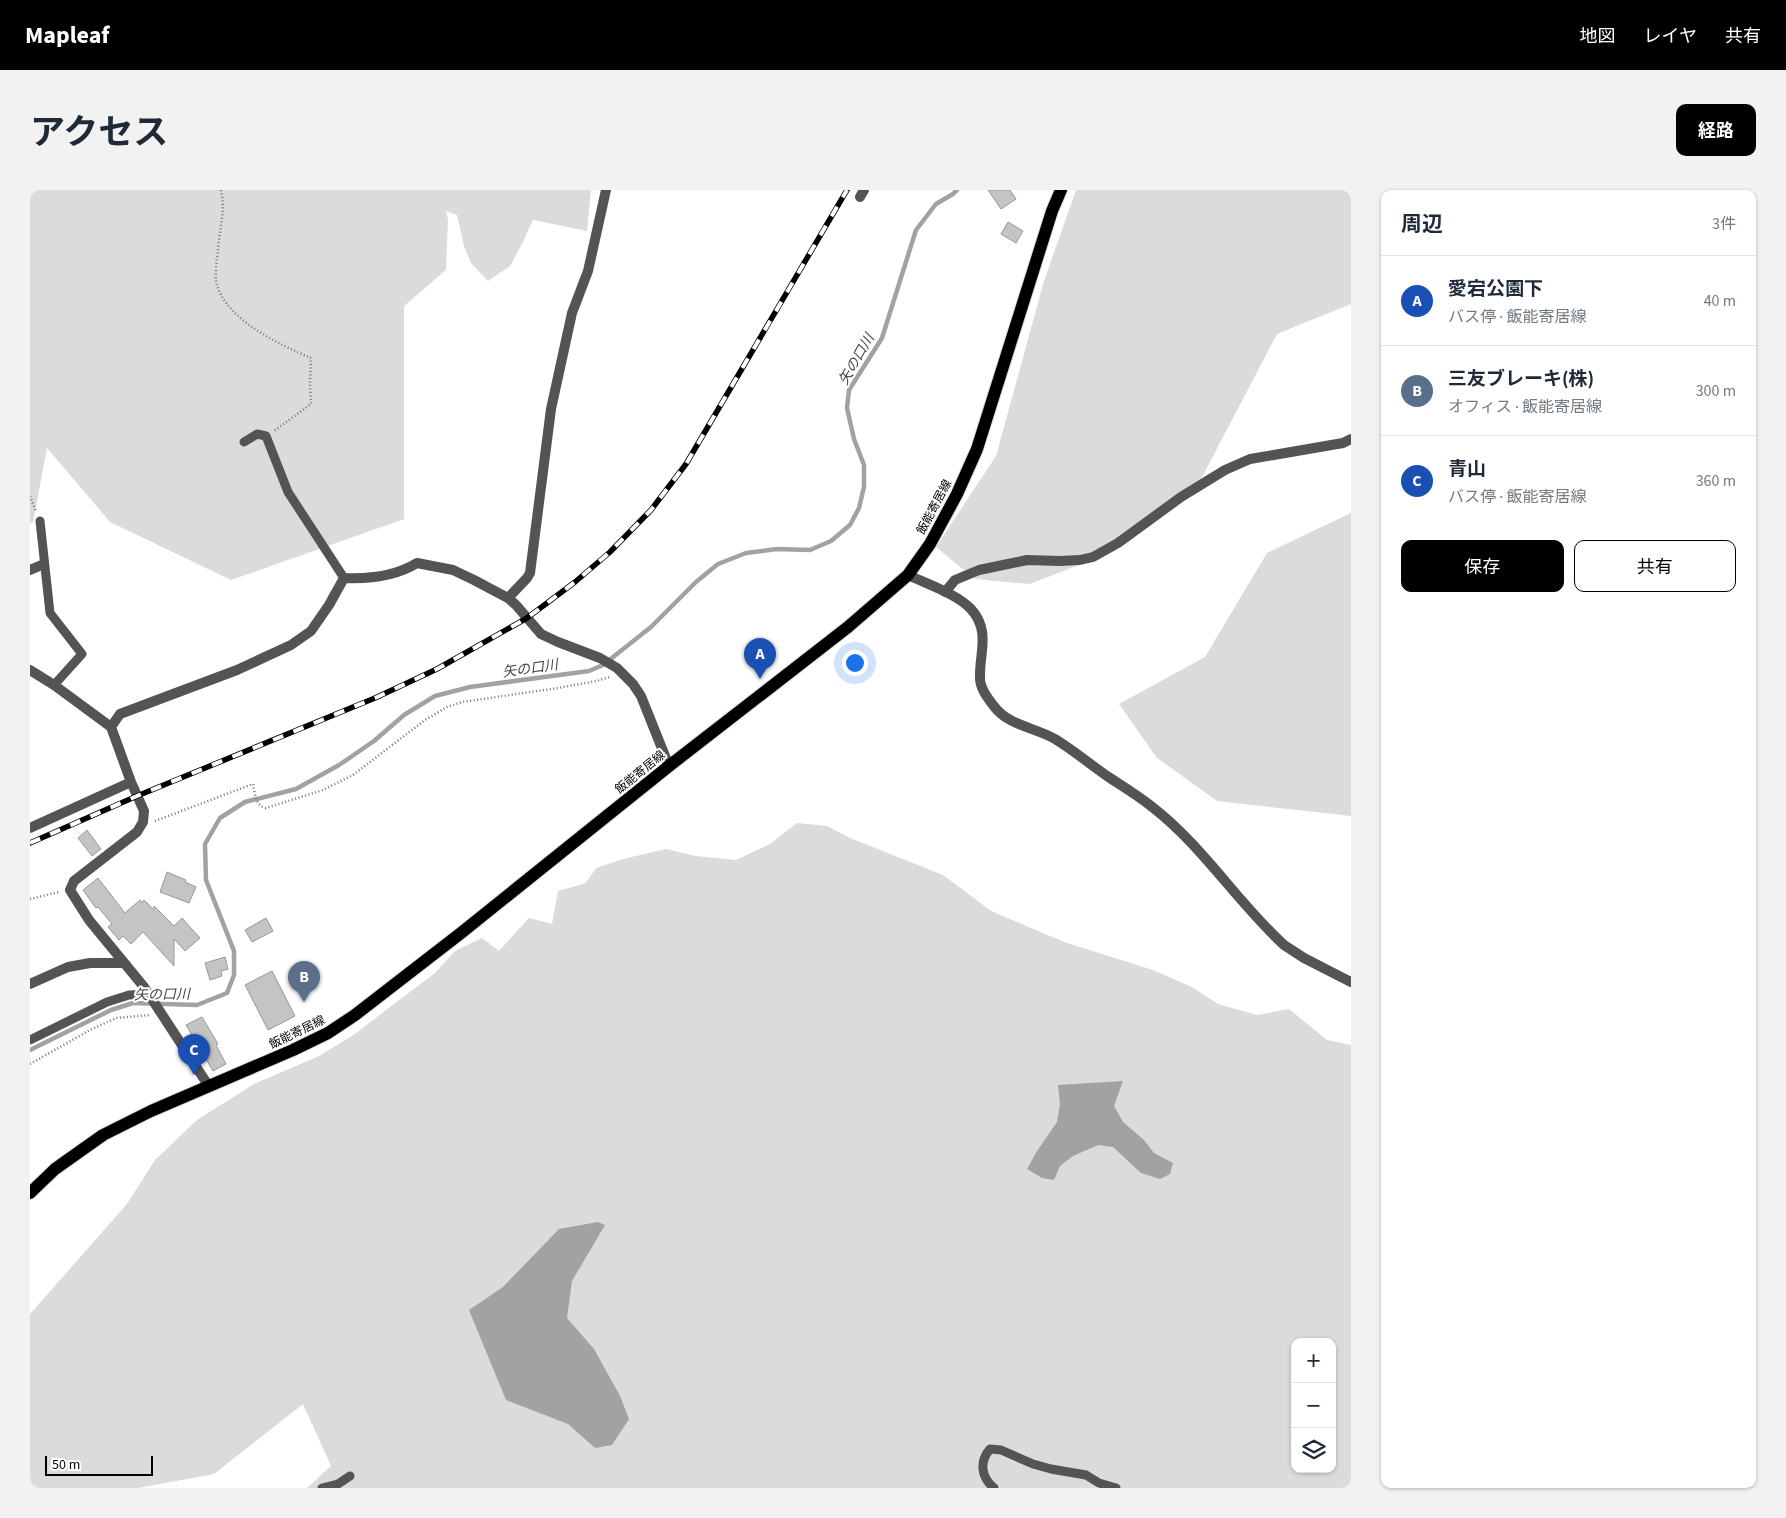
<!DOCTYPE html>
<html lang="ja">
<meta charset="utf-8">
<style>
:root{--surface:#fff;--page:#f2f2f3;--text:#1f2937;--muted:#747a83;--line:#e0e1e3;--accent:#000}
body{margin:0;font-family:"Source Sans 3","Noto Sans JP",sans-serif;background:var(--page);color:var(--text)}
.controls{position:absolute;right:15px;bottom:15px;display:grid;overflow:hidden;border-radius:10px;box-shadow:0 1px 4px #0004}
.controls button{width:45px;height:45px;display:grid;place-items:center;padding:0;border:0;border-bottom:1px solid var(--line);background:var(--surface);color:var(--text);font:25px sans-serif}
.scale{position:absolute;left:15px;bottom:12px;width:108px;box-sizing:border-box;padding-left:5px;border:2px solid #000;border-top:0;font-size:14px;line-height:18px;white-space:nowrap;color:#000;-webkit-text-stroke:4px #fff;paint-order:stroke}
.you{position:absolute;left:824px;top:472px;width:18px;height:18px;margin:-12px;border:4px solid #fff;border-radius:50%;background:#1a73e8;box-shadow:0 0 0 8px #1a73e833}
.badge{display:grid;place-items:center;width:32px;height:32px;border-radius:50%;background:var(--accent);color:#fff;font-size:16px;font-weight:700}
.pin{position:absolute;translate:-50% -41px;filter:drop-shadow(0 1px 2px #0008)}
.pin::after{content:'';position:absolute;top:26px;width:18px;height:15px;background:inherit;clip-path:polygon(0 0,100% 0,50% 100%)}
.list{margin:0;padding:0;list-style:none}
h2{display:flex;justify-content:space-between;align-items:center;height:65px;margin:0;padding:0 20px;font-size:21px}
h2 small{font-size:16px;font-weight:400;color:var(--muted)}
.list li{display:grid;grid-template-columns:32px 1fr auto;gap:15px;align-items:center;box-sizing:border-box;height:90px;padding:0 20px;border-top:1px solid var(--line)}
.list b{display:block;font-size:19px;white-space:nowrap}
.list p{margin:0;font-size:16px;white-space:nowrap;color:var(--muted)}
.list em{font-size:16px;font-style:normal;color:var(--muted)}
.actions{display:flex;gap:10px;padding:15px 20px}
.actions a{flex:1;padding:11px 0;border:1px solid var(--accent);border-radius:10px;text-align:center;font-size:18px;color:var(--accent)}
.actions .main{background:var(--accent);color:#fff}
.icon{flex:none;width:28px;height:28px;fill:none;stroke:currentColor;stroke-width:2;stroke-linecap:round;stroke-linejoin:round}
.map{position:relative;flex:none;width:1321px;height:1298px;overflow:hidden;border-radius:10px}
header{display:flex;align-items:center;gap:30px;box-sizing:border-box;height:70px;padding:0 25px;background:var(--accent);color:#fff}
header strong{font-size:24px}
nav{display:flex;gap:28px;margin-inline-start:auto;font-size:18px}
.intro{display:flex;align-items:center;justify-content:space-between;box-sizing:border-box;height:120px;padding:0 30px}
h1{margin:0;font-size:35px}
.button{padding:12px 22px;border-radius:10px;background:var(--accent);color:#fff;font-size:18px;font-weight:700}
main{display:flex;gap:30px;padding:0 30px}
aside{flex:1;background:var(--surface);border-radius:10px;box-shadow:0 1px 4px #0004}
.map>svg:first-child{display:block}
.green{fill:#dbdbdb;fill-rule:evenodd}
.water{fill:#a2a2a2}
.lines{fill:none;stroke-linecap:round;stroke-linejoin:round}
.stream{stroke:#a2a2a2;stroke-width:4.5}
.building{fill:#c4c4c4;stroke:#989898}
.primary-casing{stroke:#dbdbdb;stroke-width:14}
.path{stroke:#767676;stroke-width:2.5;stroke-dasharray:1 2.5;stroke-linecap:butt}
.service{stroke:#545454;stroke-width:9}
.minor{stroke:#545454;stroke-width:10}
.tertiary{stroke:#545454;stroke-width:10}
.primary{stroke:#000;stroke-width:12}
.rail-casing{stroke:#000;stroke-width:5.5}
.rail{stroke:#fff;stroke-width:4;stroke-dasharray:11;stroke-linecap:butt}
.labels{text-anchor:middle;stroke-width:4;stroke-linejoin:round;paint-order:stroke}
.street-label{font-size:12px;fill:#000;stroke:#fff}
.water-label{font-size:14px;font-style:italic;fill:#434343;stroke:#fff}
</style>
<header>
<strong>Mapleaf</strong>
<nav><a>地図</a><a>レイヤ</a><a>共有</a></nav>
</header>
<div class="intro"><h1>アクセス</h1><a class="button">経路</a></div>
<main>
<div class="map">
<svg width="1321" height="1298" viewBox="0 0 1321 1298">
<rect width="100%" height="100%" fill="#fff"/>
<path class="green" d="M0,0h561l-4,41 -54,-11 -11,24 -12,22 -22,15 -17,-18 -7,-17 -7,-31 -11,-4 2,9 -2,50 -42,36v213l-173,61 -121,-58 -63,-74 -14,74 -3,2z
M1046,0h275v114l-74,30 -77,147 -116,82 -54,21 -55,-5 -39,-32 60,-91 48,-175z
M1321,323v303l-134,-15 -60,-43 -38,-54 86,-47 62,-104z
M767,633l30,3 23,12 93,37 48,36 73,31 89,28 39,17 26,17 39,11 32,-6 38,31 24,5v443h-1044l24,-22 -28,-62 -89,70 -76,14h-108v-174l97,-110 28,-44 42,-40 57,-36 65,-28 33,-20 83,-63 20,-22 27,-13 17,13 30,-33 23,6 6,-33 28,-8 10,-15 27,-9 43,-10 29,7 41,4 34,-16zM1265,1152h37v127h-37z"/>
<path class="water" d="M1093,891l-9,25 9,16 21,18 10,13 19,10 -3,11 -10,5 -19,-6 -28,-26 -15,-2 -25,11 -13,10 -6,14 -12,-2 -15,-9 10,-18 20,-29 3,-18 -2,-19z
M568,1032l7,3 -33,56 -5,37 27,31 26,47 9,23 -17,26 -17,3 -27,-24 -62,-24 -37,-90 34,-23 56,-58z"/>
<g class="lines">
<path class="stream" d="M0,860l81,-40 22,-7 64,2 30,-12 7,-18v-24l-28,-71 -1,-36 15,-26 25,-16 51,-13 43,-24 35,-24 30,-26 31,-19 35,-9 119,-16 14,-6 48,-38 45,-45 22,-18 28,-11 31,-4 33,1 21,-9 19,-16 9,-17 5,-21v-22l-10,-26 -7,-31 2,-18 33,-52 34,-108 20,-26 17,-10 4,-4"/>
</g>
<path class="building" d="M958,0h22l6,9 -15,10z
M978,32l15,9 -7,12 -15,-9z
M57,640l14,19 -9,7 -14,-18z
M137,682l19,8 -1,2 11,5 -7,16 -29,-11z
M68,688l27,35 15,-13 2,3 2,-3 9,9 1,-3 20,20 8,-8 18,20 -15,13 -11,-12v27l-31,-34 -12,12 -8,-8 -4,4 -11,-13 4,-3 -14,-17 -2,1 -13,-18z
M236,728l7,13 -21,11 -7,-12z
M195,767l3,12 -7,2 1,5 -12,4 -5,-17z
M242,781l23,45 -27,14 -23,-45z
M172,827l16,27 -2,1 10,19 -13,7 -27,-46z"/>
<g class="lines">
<g class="primary-casing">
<path id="primary" d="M0,1003l25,-24 48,-34 48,-24 142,-61 35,-17 27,-18 106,-82 208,-167 179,-139 60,-52 22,-31 27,-50 20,-45 75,-238 9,-21"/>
</g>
<path class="path" d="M191,0c5,21 -2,40 -3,61 -1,8 -4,26 -1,34 10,35 63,60 94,73l-1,25 1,21 -37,27
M0,306l6,15
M125,631l98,-37c2,9 2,22 13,24l57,-18 30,-15 72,-55 22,-13 15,-5 96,-14 39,-7 12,-4
M0,709l29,-7
M0,874l60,-34 26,-12 34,-3"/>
<path class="service" d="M214,252l13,-8 9,2 22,56 56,86
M10,331l10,92 32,41 -28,31
M0,850l77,-38 22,-7 19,-1
M292,1298l16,-4 12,-8
M964,1298c-13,-11 -15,-26 -4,-39l11,1 32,14 18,5 35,6 13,8 17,5"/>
<path class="minor" d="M830,7l4,-7
M0,380l14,-6
M915,402l10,-12 24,-10 48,-10 33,1 20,-1 13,-3 25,-14 63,-46 44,-27 25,-11 93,-16 8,-4
M478,408l19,-20 3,-5 21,-164 21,-96 16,-42 18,-81
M0,480l24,15 57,42
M0,638l101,-46
M0,794l38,-17 22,-4h34
M178,895l-64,-98 -55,-67 -19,-30 4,-9 63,-49 6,-10 1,-11 -13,-29 -20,-55 9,-13 117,-44 54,-25 20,-14 18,-26 15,-27c23,1 52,-2 73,-15l36,7 21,10 34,18 8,7 25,29 17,8 42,16 17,10 16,16 8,12 28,70"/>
<path class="tertiary" d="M878,385c19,9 49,19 63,34 20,22 8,45 9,69 0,10 7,19 13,27 15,21 41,22 62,34 18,11 35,25 52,37 15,10 30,19 44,30 51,39 86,96 133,139l20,13 47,24"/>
<use href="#primary" class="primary"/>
<g class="rail-casing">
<path id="rail" d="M0,653l107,-47 238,-98 62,-29 90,-51 48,-36 35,-30 41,-42 35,-46 161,-274"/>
</g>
<use href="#rail" class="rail"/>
</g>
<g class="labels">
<g class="street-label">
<text transform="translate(904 317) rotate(-62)" y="4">飯能寄居線</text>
<text transform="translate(610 582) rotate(-39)" y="4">飯能寄居線</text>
<text transform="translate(267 842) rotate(-26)" y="4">飯能寄居線</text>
</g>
<g class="water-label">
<text transform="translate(826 169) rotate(-60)" y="5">矢の口川</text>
<text transform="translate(500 478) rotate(-8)" y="5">矢の口川</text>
<text transform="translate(132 804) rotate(-1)" y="5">矢の口川</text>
</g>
</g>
</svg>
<div class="controls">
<button>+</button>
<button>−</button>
<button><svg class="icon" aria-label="layers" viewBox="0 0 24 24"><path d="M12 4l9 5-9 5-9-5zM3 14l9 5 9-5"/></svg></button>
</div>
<div class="scale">50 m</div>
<div class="you"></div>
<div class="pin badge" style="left:730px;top:489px;background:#1a4fb4">A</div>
<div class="pin badge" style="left:274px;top:812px;background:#5c6f8a">B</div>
<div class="pin badge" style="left:164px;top:885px;background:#1a4fb4">C</div>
</div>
<aside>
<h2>周辺<small>3件</small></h2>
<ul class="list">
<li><span class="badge" style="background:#1a4fb4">A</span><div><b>愛宕公園下</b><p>バス停 · 飯能寄居線</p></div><em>40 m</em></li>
<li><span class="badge" style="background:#5c6f8a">B</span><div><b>三友ブレーキ(株)</b><p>オフィス · 飯能寄居線</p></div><em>300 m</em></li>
<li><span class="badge" style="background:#1a4fb4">C</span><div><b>青山</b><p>バス停 · 飯能寄居線</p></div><em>360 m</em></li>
</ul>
<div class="actions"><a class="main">保存</a><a>共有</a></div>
</aside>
</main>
